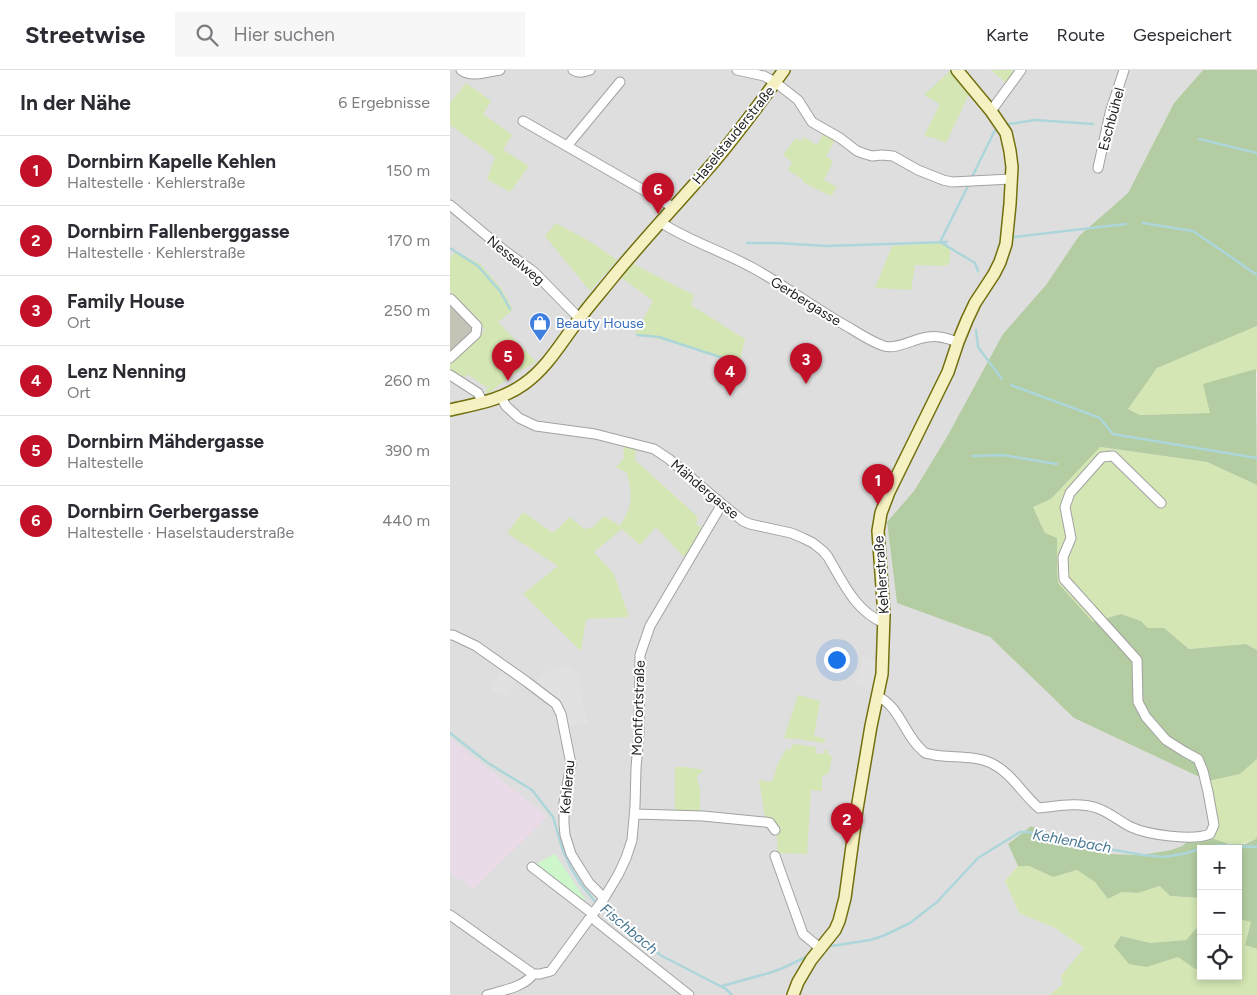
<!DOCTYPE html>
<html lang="de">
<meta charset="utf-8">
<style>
:root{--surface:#fff;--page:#f7f7f7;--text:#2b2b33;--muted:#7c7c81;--line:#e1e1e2;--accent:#c21028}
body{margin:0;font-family:Figtree,sans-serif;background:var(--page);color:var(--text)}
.controls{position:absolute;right:15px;bottom:15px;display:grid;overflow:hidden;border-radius:0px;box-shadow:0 2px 8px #0003}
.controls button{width:45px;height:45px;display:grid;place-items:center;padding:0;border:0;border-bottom:1px solid var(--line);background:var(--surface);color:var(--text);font:25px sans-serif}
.you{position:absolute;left:386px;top:589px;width:18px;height:18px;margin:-12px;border:4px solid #fff;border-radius:50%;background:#1a73e8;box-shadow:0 0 0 8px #1a73e833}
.badge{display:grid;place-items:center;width:32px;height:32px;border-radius:50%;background:var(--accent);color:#fff;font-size:16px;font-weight:700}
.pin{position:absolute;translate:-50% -41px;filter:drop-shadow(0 1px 2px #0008)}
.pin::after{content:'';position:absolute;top:26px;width:18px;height:15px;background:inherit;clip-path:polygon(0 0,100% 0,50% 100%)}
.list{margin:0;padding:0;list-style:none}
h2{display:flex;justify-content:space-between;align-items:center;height:65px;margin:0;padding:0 20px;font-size:21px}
h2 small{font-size:16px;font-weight:400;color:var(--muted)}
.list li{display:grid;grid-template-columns:32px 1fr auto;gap:15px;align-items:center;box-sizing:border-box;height:70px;padding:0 20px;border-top:1px solid var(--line)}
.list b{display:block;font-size:19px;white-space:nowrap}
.list p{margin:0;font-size:16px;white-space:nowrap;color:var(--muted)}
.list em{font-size:16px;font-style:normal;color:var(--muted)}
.icon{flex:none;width:28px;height:28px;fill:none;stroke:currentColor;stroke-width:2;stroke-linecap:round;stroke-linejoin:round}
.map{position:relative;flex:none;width:807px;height:925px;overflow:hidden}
header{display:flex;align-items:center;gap:30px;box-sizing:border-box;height:70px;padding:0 25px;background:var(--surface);border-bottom:1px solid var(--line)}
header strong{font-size:24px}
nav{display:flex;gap:28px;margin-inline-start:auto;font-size:18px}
.search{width:350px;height:45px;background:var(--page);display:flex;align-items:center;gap:12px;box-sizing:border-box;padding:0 18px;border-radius:0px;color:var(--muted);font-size:19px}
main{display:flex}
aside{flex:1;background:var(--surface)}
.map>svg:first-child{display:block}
.residential{fill:#dfdede}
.industrial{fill:#e9dbe8}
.construction{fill:#c5c3b5}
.grass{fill:#d3e6b3}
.forest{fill:#b3cca1}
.park{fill:#cdf6ca}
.parking{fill:#e1e1e1}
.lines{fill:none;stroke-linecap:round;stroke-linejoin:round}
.stream{stroke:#add6da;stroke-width:2.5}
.street-casing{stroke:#a2a2a2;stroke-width:11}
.secondary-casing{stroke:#72700e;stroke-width:14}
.street{stroke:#fff;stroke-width:9}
.secondary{stroke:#f5f1c2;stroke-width:11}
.labels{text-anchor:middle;stroke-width:4;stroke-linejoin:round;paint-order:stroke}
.street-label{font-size:14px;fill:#212121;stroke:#fff}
.shop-label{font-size:14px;fill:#366cbe;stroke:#fff;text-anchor:start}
.water-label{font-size:15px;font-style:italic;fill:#4a7993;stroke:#fff}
</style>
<header>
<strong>Streetwise</strong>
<div class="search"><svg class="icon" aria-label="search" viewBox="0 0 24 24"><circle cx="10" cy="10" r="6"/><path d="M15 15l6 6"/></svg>Hier suchen</div>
<nav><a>Karte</a><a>Route</a><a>Gespeichert</a></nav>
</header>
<main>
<aside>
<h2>In der Nähe<small>6 Ergebnisse</small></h2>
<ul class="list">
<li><span class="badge">1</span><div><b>Dornbirn Kapelle Kehlen</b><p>Haltestelle · Kehlerstraße</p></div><em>150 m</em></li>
<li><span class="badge">2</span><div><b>Dornbirn Fallenberggasse</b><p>Haltestelle · Kehlerstraße</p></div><em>170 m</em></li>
<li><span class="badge">3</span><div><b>Family House</b><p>Ort</p></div><em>250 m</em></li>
<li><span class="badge">4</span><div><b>Lenz Nenning</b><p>Ort</p></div><em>260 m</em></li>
<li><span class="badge">5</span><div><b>Dornbirn Mähdergasse</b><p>Haltestelle</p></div><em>390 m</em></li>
<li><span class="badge">6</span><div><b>Dornbirn Gerbergasse</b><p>Haltestelle · Haselstauderstraße</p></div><em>440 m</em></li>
</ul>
</aside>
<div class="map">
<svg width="807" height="925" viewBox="0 0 807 925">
<rect width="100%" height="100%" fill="#f1ede9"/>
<path class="residential" d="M0,0h541l15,13 6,-9 1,-4h190l-29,33 -46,90 -49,43 -131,199 -34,56 -27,31 10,81 93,34 84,81 134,63 9,50 -6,7 -20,1 -9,7 -11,4 -31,5 -32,-1 -77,-28 -23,18 10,22 -13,15 14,32 36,15 29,20 -22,28 1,8 -14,11h-599z"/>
<path class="industrial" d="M0,668l97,79 -73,72 -24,-16z"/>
<path class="construction" d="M0,235l10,7 15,17 -25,23z"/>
<path class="grass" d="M541,0h22l-1,4 -6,9z
M500,1l19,23 -23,49 -12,-5 -10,-2 16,-32 -16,-9z
M16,13l25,18 -8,13 29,21 -9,15 26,16 -19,26 -23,-13 8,-22 -45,-32v-22z
M374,63l11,7 -9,16 7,5 -9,19 13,7 -6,9 -27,-13 -2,-4 -14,-9 4,-8 -9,-7 13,-17 5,3 3,-4 13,8z
M106,153l38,21 23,16 -27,31 -45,-55z
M487,173l6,1 7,3v15l-4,4 -31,-1 -4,25 -36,-2 17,-42z
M6,181l24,13 21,24 12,22 -15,12 38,40 -25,14 -23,18 -3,-2 3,-4 -21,-14 -4,6 -13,-10v-9l35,-31 -28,-31 -7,-6v-35z
M181,193l63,32 -3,10 54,34 -6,25 -72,-23 -32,-7 18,-33 -34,-25z
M807,256v47l-1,-4 -46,44 -70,2 -12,-6 29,-41z
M173,375l13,2 -1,13 63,57 -2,7 6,4 -17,30 -29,-31 -16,18 -18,-16 -28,23 20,22 15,43 -43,2 -5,32 -58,-57 35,-28 -51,-33 16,-21 30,21 17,-16 14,12 8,-1 12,-12 16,10c13,-22 13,-28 7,-53l-11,-6 8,-9z
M649,377l108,15 50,23v165l-11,-6 -57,5 -25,-21h-16l-7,-7 -20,-7 -28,8 -35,-39 -1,-15 -12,-35 -12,-26 18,-8z
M348,625l22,6 -6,35 11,3 -1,4 -28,-4 -12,-1z
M343,674h2l21,3 -1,6 9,1 1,-5 3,1v5l4,1 -3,17 -7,3v15l-11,-1 -4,64 -29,-1 -2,-27 -11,-8 -6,-38 13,2 5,-16 9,-17 4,1z
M807,689v76l-1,4c-19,8 -26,6 -45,-1l6,-7 -9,-50 32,-7z
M225,697h9l20,3 -6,5 -1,3 3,12v19l-1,3h-24z
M568,796h11l24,11 24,-7 18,12 13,17 14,-7 16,1 23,-7 9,10 30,2 1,25 -15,17 -36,3 -29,-7 26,31 31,-10 17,12h6v7h37v-57l13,3 -6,23 12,4v46h-208l14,-11 -2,-8 23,-28 -29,-20 -36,-15 -14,-32z"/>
<path class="forest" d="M753,0h54v256l-100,42 -29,41 12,6 70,-2 -7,-29 53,-15 1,116 -50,-23 -107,-15 -49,52 -18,8 12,26 12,5v30l1,15 35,39 28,-8 20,7 7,7h16l25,21 57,-5 11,6v109l-17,15 -32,7 -134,-63 -84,-81 -93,-34 -10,-81 27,-31 34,-56 55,-101 43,-49 33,-49 49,-43 46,-90z
M581,756l77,28 32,1 31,-5 11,-4 9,-7 20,-1 18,6h16l11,-5 1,-4v114l-12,-4 6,-23 -13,-3v-70h-37v50l-1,-1 -30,-2 -10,-10 -22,7 -16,-1 -14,7 -13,-17 -18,-12 -24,7 -24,-11h-11l-10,-22z
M751,853v46h-6l-17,-12 -31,10 -18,-3 -15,-18 7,-10 29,7 36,-3z"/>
<path class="park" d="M105,784l30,45 -4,4 -47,-38z"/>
<path class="parking" d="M413,588l7,1 7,2 -1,11 -5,19 -17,-7z
M118,596l12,9 -2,6 4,5 -2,3 8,34 -19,2 -8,-22 -25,-21 9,-10z
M52,598l16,10 -11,20 -16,-8z"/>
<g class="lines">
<path class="stream" d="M559,54l26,-4 58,4
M749,69l58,14
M522,107l23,-47
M518,116l-28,56 35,21 3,8
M693,153l50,8 64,44
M564,167l112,-13
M297,173h30l50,3 120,-4
M0,178l28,18 22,25 10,18
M526,260l2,17 24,32
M187,265l22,2 79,26
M561,315l89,33 13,16 144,24
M522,386l31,-1 54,9
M0,663l38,30 44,27 21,27 10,34 8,17 10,16 16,20
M151,838l24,18 20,18 17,12 64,33 6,6
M382,876l38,-6 13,-4 27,-13 27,-21 41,-44 42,-26h9l22,7 92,16 21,2 23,-4 12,-4 21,-4 37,2
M272,916l47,-13 14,-5 25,-12"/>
<g class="street-casing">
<path id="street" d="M11,0c10,8 27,2 39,0
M123,0c6,4 11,2 17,0
M287,0l27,6 11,6 23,18 14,22 28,16 17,13 8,3 7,2 10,-1 11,1 25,14 25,10 9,2 59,-3
M541,41l30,-41
M73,51l150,86
M117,76l53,-64
M648,98l12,-55 14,-43
M0,135l55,46 29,21 45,46
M210,152c29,19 62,29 93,46 33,18 64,42 97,60 11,7 22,14 34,18 13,4 31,-8 44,-9 11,-2 20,2 30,5
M0,288l26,-24 1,-8 -26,-27
M0,305l28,18 5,10
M51,327l5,9 13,12 17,8 59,8 59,15 15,10 53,45 21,17 7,3 41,9 12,5 10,5 10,8 5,6c15,25 27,54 56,66
M0,565h3l23,11 51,36 29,22 5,10 10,50 -7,39v21l1,11 6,19 6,10 12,19 15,15
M427,626c24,11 27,40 47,56 2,2 7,2 10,3 19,3 40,0 57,8 21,10 31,31 48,45 19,-2 40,-6 58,0 12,4 22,13 34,19 17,8 62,14 79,7l4,-9 -6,-33 -5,-21 -5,-12 -13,-7 -19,-12 -20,-23 -8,-15 -1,-42 -73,-81 -1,-22 8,-19 -6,-31 5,-14 32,-36 11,-1 48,47
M185,744l68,2 62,6 5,1 5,7
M325,786l28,78 18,15
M82,797l57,44 7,10 93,74
M0,845l83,59h7l11,-3 52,-71 15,-25 8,-17 6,-18 3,-34 1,-38 3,-36 1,-77 10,-29 72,-122
M37,925c14,-4 38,-8 46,-21"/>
</g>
<g class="secondary-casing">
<path id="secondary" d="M0,340c26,-6 52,-10 74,-26 24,-17 38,-43 56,-66 10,-14 22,-27 33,-41 32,-39 67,-76 100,-114 25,-30 48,-61 71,-93
M343,925l5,-13 13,-22 24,-30 4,-9 6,-23 12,-89 14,-83 11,-52 2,-59 -6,-84 3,-18 8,-21 59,-120 10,-30 9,-22 8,-17 19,-29 6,-12 6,-18 4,-40 2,-37 -2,-16 -4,-18 -15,-22 -34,-41"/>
</g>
<use href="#street" class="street"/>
<use href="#secondary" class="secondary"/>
</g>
<defs>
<g id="shop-pin" transform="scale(1.125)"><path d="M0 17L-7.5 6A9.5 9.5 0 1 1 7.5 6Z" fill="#3f7fe0" stroke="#fff"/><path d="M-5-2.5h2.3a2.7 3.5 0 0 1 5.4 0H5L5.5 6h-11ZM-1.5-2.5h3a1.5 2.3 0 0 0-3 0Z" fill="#fff"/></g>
</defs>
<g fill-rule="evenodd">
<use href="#shop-pin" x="90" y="253"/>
</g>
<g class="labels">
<g class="street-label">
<text transform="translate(661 49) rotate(-75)" y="5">Eschbühel</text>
<text transform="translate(283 65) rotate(-51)" y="5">Haselstauderstraße</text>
<text transform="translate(66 190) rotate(39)" y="5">Nesselweg</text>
<text transform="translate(356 231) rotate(32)" y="5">Gerbergasse</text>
<text transform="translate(255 419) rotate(40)" y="5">Mähdergasse</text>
<text transform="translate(431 505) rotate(-94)" y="5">Kehlerstraße</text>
<text transform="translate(188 638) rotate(-88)" y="5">Montfortstraße</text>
<text transform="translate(117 717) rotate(-85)" y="5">Kehlerau</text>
</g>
<g class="shop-label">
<text x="106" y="258">Beauty House</text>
</g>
<g class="water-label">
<text transform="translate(622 771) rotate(10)" y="5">Kehlenbach</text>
<text transform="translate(179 859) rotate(40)" y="5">Fischbach</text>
</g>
</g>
</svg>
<div class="controls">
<button>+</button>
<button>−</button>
<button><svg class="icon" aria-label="locate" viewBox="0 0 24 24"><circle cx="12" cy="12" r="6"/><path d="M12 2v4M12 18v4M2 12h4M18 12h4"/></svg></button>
</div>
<div class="you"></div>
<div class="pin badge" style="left:428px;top:435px">1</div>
<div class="pin badge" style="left:397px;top:774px">2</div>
<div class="pin badge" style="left:356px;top:314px">3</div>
<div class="pin badge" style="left:280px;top:326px">4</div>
<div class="pin badge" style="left:58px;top:311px">5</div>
<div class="pin badge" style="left:208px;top:144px">6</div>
</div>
</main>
